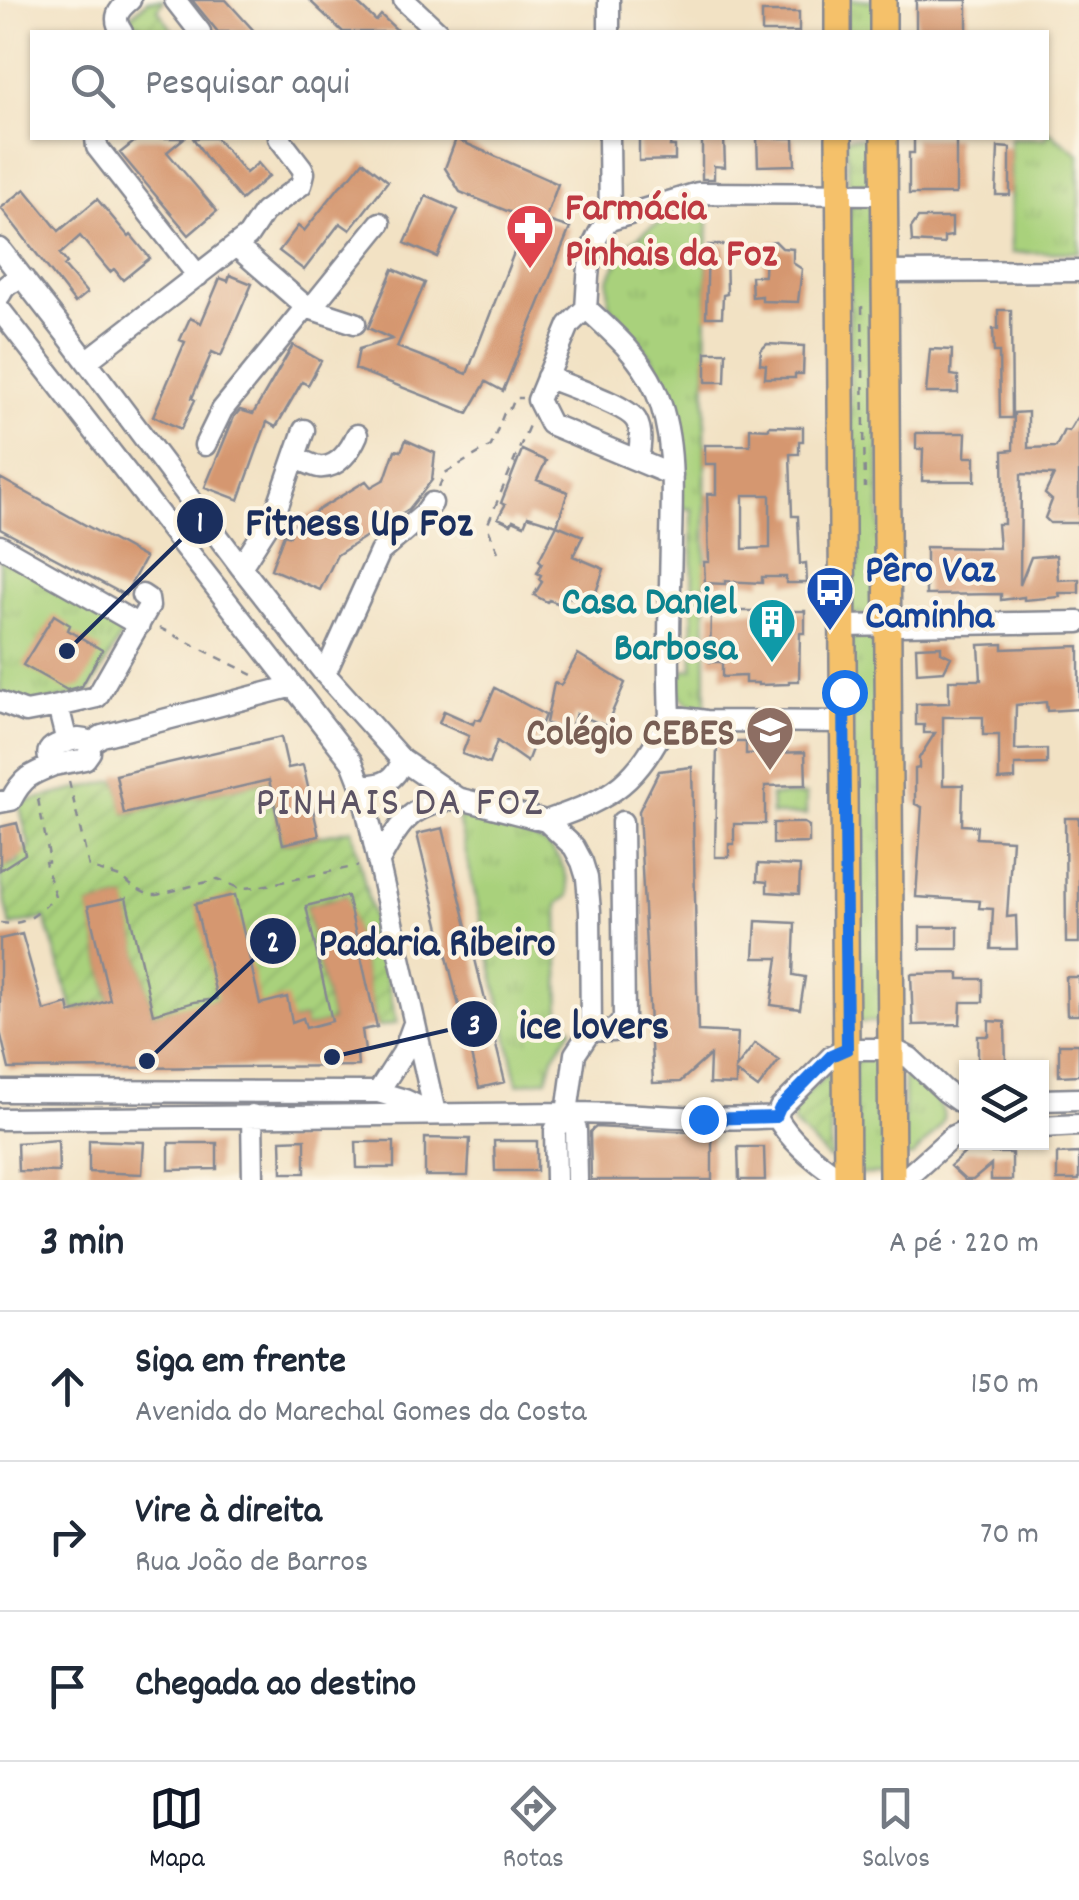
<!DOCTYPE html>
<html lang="pt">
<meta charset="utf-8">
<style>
:root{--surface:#fff;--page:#f6f6f7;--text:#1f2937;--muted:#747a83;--line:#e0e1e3;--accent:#111827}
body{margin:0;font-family:Dekko,sans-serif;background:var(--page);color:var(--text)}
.controls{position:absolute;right:30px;bottom:30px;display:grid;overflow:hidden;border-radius:0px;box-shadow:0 2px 8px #0004}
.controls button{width:90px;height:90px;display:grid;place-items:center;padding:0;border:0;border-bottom:2px solid var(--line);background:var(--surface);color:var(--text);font:50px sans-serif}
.stop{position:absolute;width:30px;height:30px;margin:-22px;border:8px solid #1a73e8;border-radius:50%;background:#fff}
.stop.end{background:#1a73e8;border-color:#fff;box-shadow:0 2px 10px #0008}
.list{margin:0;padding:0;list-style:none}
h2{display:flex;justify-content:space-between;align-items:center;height:130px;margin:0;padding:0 40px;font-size:42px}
h2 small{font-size:32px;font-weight:400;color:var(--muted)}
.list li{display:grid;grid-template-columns:65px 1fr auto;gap:30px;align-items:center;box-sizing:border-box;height:150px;padding:0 40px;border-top:2px solid var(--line)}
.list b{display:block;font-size:38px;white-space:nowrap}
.list p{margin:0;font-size:32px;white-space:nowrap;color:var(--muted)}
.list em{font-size:32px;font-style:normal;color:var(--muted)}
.icon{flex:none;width:55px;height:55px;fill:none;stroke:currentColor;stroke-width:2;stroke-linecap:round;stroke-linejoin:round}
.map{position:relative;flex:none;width:1079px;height:1180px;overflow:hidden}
.search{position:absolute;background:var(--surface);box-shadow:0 2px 8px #0004;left:30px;right:30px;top:30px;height:110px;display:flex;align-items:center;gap:25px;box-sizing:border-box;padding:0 35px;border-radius:0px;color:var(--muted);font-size:38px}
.sheet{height:580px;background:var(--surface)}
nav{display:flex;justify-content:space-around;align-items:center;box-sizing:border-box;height:140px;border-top:2px solid var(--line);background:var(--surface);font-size:28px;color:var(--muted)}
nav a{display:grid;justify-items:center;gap:5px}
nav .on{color:var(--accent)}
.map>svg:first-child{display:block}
.grass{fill:url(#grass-tufts);stroke:#62806d;stroke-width:2.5}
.garden{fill:url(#garden-furrows);stroke:#62806d;stroke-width:2.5}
.pitch{fill:#a9d17c;stroke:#62806d;stroke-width:2.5}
.building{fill:#d59770;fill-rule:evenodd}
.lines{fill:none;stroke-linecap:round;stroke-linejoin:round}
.minor-casing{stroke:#868891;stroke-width:25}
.major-casing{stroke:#868891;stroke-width:30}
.path{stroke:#868891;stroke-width:2.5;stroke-dasharray:8 8;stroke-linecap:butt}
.minor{stroke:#fff;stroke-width:20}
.major{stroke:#f5c16b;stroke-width:25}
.route{stroke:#1a73e8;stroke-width:12}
.labels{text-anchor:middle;stroke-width:8;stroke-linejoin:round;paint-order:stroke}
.health-label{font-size:40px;font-weight:bold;fill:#be3a42;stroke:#fcf5e5;text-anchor:start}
.transit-label{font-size:40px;font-weight:bold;fill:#164399;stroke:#fcf5e5;text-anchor:start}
.culture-label{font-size:40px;font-weight:bold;fill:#0d838f;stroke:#fcf5e5;text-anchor:end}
.education-label{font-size:40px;font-weight:bold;fill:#785e54;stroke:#fcf5e5;text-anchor:end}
.neighbourhood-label{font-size:42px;letter-spacing:2.5px;fill:#5c5364;stroke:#fcf5e5}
.leader{fill:none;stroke:#1b2f5e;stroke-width:4}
.callout-dot{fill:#1b2f5e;stroke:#fcf5e5;stroke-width:4}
.mark-label{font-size:30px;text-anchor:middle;font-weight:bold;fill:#fff}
.callout-label{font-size:42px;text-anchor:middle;font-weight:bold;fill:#1b2f5e;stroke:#fcf5e5;stroke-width:8;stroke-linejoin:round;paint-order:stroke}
</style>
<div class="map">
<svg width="1079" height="1180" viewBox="0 0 1079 1180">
<defs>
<pattern id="grass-tufts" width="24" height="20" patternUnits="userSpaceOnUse" patternTransform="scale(2.5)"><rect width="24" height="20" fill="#a9d17c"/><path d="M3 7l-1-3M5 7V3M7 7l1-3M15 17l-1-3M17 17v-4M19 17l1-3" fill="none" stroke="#91b46e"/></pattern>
<pattern id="garden-furrows" width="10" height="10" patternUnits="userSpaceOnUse" patternTransform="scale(2.5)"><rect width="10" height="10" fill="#a9d17c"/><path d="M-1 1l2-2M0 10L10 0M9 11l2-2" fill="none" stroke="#91b46e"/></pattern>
</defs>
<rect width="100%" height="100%" fill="#fcf5e5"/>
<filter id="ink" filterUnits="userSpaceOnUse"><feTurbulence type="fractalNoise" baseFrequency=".01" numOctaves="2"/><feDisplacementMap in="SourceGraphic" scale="20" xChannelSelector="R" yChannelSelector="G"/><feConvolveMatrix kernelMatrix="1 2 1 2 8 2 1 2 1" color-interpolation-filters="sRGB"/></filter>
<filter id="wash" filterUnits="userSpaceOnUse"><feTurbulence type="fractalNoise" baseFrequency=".0048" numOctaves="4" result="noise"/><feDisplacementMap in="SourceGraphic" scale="40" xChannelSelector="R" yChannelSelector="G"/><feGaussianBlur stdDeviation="2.25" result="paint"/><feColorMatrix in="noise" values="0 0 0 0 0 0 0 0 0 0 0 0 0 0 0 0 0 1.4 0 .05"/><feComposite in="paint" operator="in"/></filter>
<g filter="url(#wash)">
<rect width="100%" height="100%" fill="#f2e2c4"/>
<path class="grass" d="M845,0h31v32h-31z
M1047,130l32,24v98l-68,1 -1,-115h36z
M846,138h31l-1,46 -27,1z
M849,205h27l5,410h-30z
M708,212l-3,233 1,262 -17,-3 -9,-8 -1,-16 5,-10 9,-1 -1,-160 -13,-1 -2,-99 -8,-23 -18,-30 -15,-17 -21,-19 -6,-15 -1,-24 16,-34 27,-20 30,-13z
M0,555l123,67 2,7 -36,64 -64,13 -25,-15z
M851,634h30l3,388h-30z
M472,818c47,14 95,18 97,78l-11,8 2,115 12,9 -19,29 -6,22 -29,5 -60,-266z
M854,1057h30l1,117h-30z
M907,1075h4c43,42 43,38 2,81l-5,1 -4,-5v-74z"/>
<path class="garden" d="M148,0h15l-5,10 16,22h-29l-6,-8 -12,2 2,-9z
M117,780l8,34 144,-34 14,64 69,-15 45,194 -20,4 -31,-131 -40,10 26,115 -26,7 -3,-10 -11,4 -32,-18 -43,-5 -64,15 -28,-116 -36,8 21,95 -37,9 -28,-92 -34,8 -11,-48v-11l19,-5 -1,-10 12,-3 -11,-46z
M828,1074h2l1,85 -3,-1 -34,-34c-5,-21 20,-36 34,-50z"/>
<path class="pitch" d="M806,795v20h-34l-1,-19z"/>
<g id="blocks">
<path class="building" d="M192,0h34l29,32h-37z
M309,0h45l22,21 5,-6 18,17h-56z
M916,0h51v32h-51z
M762,12h37v20h-37z
M139,138h45l-17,14 50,59 -28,24 -69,-82z
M193,138h23l30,35 12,-10 11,13 -28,24 -34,-41z
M639,138h32l-1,8h5v14l-36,1z
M702,138h22l1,29 -11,-1v13h-12z
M757,138h37l1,27 -37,1z
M914,138h42v56h-47v-41h5z
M456,139l102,45 -13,36 25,8 -67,163 -17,-9 -18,31 -113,-44 4,-20 33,-10 -24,-11 25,-59 32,14 -28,64 70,27 60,-155 -67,-27 -15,-24z
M998,147l12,1v47h-14z
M363,161l25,20 -38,49 -10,-7 -36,47 -25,-19 19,-25 6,5 36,-45 11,-10z
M25,189l34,42 38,-32 32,38 2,-2 19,23 -27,22 -9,-11 -4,3 -30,-36 -20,18 7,9 -3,3 23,27 -12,10 -74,-95z
M426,196l32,14 -21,47 -32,-14z
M918,218h34v18l-8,1v7l-32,-2 -1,-14z
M775,241l7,7 11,1v14l9,6 -4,33 -36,-1v-5l-10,1 -1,-21h13l1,-28 5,-6z
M708,245h18l1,49 -4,1 -1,22h-16z
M230,275l22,9 -31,72 -9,-4 -20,46 3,2 -14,29 -28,-13 32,-74 -5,-2 10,-22 11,5 19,-45 8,3z
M998,310h13l1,108h-12l-1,-66h-5l-1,-23h5z
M767,344l37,2 -1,28h-8v4h-30l1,-13 -6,-1 1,-14z
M293,345l28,16 -13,24 -6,-3 -26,45 -9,-5 -28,78 -34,-13 29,-70 6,-7 13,4z
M930,349l22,1 -1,25 7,1v17h-32z
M706,352h20l-1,30h-19z
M1028,412v36l28,-1 8,-17 5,1 10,-17v109h-29l-5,-5 7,-18 -7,-6 9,-19 -33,-1 -1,111 11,-28 25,-2 2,25 21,-1v14h-20l1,4 -36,3v-3l-23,3v-6l-75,1v-48l73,1 -2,-24h7l-1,-73 10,-1 1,-37z
M769,426l34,1v14h-4v13h-9l2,62h6l2,48 6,-1 1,20h-21v-6h-24v6l-37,-2v3l-20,-1 -1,-21h5l-2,-68h9v-30h-11v-19h45v-17l19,1zM743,495h27v53l-27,1z
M916,433h50l-1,24h10v24h-53l1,-32h-7z
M406,440l29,13 -3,27 -23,29 -72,46 -17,35 -49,-21 13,-35 6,2 5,-12 71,-43 5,6 14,-8 10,-29 6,1z
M522,450l24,11 -9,19 31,12 -11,33 -29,-9 -4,9 -11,-5 -2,4 -13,-6 7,-13 -4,-2z
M0,478l145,80 -20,37 -125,-66z
M557,525l26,11 -10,20 31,13 -12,35 -26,-8 -6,8 -11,-4 -2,2 -13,-7 8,-13 -3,-3 2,-4 -4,-2 5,-10 -3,-3z
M711,611h94v22h-5l-1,48h-10v3l-31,1v-2h-13v-7l-23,1v-15h-12z
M54,615l16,10 -2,5 34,20 -20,36 -15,4 -44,-25z
M1003,644v5l76,-3v63l-32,2 -1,-9 -30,3 -1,45 32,-1v15l-32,1v14l-16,1v-45h-16v-18h-40v68h20l-1,40 15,1 -1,12 36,2 -5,77 9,-1 1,33h-26l2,-40 -14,-1 1,-7 -64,-4 6,-90 -7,-3v-35l4,-1v-10l16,-25h-11v-8h-8v-21l33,-1v-23h32l-2,-35z
M941,646v6l10,5 -7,14 -27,2 -1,-26z
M578,654l47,29 -19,43 -30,-12 -7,18 -23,-9 8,-40 7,2z
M495,688l50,27 -18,47 -30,-21 -8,23 -27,-10 7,-18 -30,-13 5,-12 29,13 2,-5 6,1z
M281,737l7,31 15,-3 16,71 -36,8 -14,-64 -145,34 -8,-39z
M717,742h29v12l59,-2 1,33 -41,1v38h-31v20h-5v13h-14z
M692,767l6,264 40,2 -2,35 19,-25 24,17 -21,28 -22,-16v13l-27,-1 1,-29 -30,27 -27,1 -14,-272 20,-40z
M1065,818h14v125h-13z
M17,823l8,31 -25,16v-43z
M773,823h31l5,3v17l-36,1z
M443,828l62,254 -26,6 -62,-254z
M758,864l42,2 -1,28 -32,-2v-10l-10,-1z
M235,895l25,109 27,-7 5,25 11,-4 3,10 26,-7 -26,-115 41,-10 30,131 -15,3 3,21 -8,2 1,13 -349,3 -9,-38v-92l22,-5 22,77 24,-7 2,9 40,-13 -22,-94 38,-8 27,116 41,-12 23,-3 -22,-95z
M756,921l39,2 -2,52 12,2 -5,32 -29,-4 7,-47h-24z
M920,927h38v22h-38z
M959,973v6h24v23h-22l-1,22 -47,1 -2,-51z
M1066,977h13v38h-12z
M989,1021l16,1 1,46h-28v-32h11z
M1059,1044h20v31l-20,1z
M596,1127l116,6v47h-121l-1,-48z
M425,1138l45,1 -2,37h-43z
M305,1139v34h-23l-1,-33z
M58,1140l1,32 -41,-1 -1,-28z
M89,1140l55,2 -2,32 -53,-2z
M494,1141h43v30h-42z
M356,1142h38v26h-37z
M169,1143h48v26l-48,1z
M738,1147h26l1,33h-26z
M968,1150h18l5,3h21v27h-21v-15l-18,15h-8l-15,-14z
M1079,1153v27h-22v-26z"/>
</g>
</g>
<g filter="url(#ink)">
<use href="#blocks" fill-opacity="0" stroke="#868891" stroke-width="2.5"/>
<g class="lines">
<g class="minor-casing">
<path id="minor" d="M175,0l25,32
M404,0l34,32
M609,0v32
M122,32c-10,-14 -4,-22 8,-32
M96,138l1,9 101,129
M610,220l88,-27 186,1
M236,246l70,61 49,16
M0,249l70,90 171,228 84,107 77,86 55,38 89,23 28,26 8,15 5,16 3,33 1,119 -16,24 -8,59 -12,17 1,50
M885,272l194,-1
M0,295c5,-11 13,-15 24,-16
M586,308l-17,17 -31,75 12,24 122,51
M0,310l352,452 9,23 74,328
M87,361l161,-125 16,-24 37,-27 3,-12 -2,-5 -23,-30
M547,377c18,8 80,28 89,43 7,12 4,27 2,40
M205,445l17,-35 84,-103 10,-5 64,-79
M295,458c7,2 17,8 24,9 19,2 32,-18 38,-32
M0,546l139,79
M241,567l34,-53 29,-84
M843,626l236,-4
M325,674l55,-122 44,-38 8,-11
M0,702l26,10 32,-6
M670,716l36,5 138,1
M78,739l7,1 4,4 1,8 -5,7 -31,6c-18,-19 11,-23 24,-26z
M67,742l-9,-36 39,-9 52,-91 -1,-7 -6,-4
M89,744l13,-8 191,-50
M361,785c21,1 35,-4 41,-25
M0,802l11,-2c12,-23 20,-26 43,-35
M546,821c70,-24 90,-38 124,-105 -3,-58 0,-117 1,-176 1,-49 5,-104 -16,-151 -15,-33 -43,-57 -69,-81 3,-31 -1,-66 24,-88l-1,-82
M379,861c23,-41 29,-54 78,-63
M591,1030l22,1 11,-12 -2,-197
M0,1091l378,1 27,8 19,9
M378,1092l25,-39 10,-27
M1042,1100l37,-1
M567,1113l9,16 1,51
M252,1115l1,65
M777,1117l3,-9 51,-51 16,-8h45l18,9 35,33 14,10 7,2
M777,1117c13,25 42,47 66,63
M0,1119c188,-3 376,-5 564,-6 71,-1 141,9 213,4
M1042,1127l37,-2
M904,1180l49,-44 13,-6"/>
</g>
<g class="major-casing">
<path id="major" d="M838,0v32
M883,0v32
M839,138l8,1042
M884,138l8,1042"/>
</g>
<path class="path" d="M862,306l3,182
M439,487l6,-14 46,-27 15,-38h5l4,-10h7
M498,552l-11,-26 43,-103
M160,628l95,48
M69,781l20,86 34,11 10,9 16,8h8l61,-16 21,9 18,-1 101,-21
M0,923c26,3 38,-9 55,-27l-10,-34 5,-1 -13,-67"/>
<use href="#minor" class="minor"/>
<use href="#major" class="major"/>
</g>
</g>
<g class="lines" filter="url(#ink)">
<path class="route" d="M703,1119l73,-2 4,-9 51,-52 16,-7 -3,-357"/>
</g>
<defs>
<g id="pharmacy-pin" transform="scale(2.5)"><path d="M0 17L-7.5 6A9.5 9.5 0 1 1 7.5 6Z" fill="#e0444e" stroke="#fcf5e5"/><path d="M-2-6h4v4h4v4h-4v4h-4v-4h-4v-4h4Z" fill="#fff"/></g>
<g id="bus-pin" transform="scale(2.5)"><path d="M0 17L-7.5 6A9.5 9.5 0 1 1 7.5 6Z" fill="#1a4fb4" stroke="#fcf5e5"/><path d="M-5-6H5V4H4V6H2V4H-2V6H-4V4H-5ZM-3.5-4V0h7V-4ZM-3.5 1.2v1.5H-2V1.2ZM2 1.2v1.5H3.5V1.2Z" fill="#fff"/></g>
<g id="building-pin" transform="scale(2.5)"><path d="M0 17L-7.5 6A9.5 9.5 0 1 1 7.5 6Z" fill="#0f9aa8" stroke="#fcf5e5"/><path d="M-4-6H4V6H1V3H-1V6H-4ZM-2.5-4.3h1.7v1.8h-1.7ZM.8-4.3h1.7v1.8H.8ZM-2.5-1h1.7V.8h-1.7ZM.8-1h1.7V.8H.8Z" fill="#fff"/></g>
<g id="school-pin" transform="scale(2.5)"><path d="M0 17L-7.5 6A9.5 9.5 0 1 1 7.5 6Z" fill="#8d6e63" stroke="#fcf5e5"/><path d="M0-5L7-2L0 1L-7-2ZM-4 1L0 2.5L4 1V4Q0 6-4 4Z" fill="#fff"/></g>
</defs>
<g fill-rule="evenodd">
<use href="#pharmacy-pin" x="530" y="228"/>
<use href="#bus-pin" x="830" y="590"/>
<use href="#building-pin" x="772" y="622"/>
<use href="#school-pin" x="770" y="730"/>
</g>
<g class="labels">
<g class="health-label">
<text x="565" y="219">Farmácia<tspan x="565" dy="46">Pinhais da Foz</tspan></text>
</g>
<g class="transit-label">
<text x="865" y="581">Pêro Vaz<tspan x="865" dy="46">Caminha</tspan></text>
</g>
<g class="culture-label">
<text x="737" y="613">Casa Daniel<tspan x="737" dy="46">Barbosa</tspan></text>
</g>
<g class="education-label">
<text x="735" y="744">Colégio CEBES</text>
</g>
<g class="neighbourhood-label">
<text x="400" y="814">PINHAIS DA FOZ</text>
</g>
</g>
<path class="leader" d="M67 651L200 521M147 1061L273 941M332 1057L474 1024"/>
<g class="callout-dot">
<circle cx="67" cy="651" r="10"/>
<circle cx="147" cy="1061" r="10"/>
<circle cx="332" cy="1057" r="10"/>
<circle cx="200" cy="521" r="25"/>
<circle cx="273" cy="941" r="25"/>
<circle cx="474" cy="1024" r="25"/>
</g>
<g class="mark-label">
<text x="200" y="531">1</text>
<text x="273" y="951">2</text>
<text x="474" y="1034">3</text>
</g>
<g class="callout-label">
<text x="359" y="535">Fitness Up Foz</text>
<text x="437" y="955">Padaria Ribeiro</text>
<text x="594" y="1038">ice lovers</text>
</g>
</svg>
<div class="controls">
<button><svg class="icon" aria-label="layers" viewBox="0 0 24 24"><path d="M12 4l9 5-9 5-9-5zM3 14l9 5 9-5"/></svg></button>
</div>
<div class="stop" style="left:844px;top:692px"></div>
<div class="stop end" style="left:703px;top:1119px"></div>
<div class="search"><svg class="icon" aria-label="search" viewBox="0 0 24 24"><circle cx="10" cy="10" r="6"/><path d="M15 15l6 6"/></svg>Pesquisar aqui</div>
</div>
<section class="sheet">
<h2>3 min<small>A pé · 220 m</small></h2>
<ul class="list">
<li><svg class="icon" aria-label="ahead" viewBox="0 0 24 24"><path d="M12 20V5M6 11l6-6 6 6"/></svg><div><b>Siga em frente</b><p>Avenida do Marechal Gomes da Costa</p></div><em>150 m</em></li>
<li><svg class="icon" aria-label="right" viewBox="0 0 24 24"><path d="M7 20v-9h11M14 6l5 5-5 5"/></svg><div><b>Vire à direita</b><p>Rua João de Barros</p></div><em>70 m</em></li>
<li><svg class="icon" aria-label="arrive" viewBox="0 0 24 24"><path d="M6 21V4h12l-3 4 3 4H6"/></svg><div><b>Chegada ao destino</b></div></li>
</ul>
</section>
<nav>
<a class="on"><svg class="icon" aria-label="map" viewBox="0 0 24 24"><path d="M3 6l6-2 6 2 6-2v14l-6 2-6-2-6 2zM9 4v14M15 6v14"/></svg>Mapa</a>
<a><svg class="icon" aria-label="directions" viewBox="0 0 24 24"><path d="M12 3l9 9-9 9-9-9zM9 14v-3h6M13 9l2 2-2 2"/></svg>Rotas</a>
<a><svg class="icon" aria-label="saved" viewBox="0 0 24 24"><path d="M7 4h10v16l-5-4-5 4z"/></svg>Salvos</a>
</nav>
